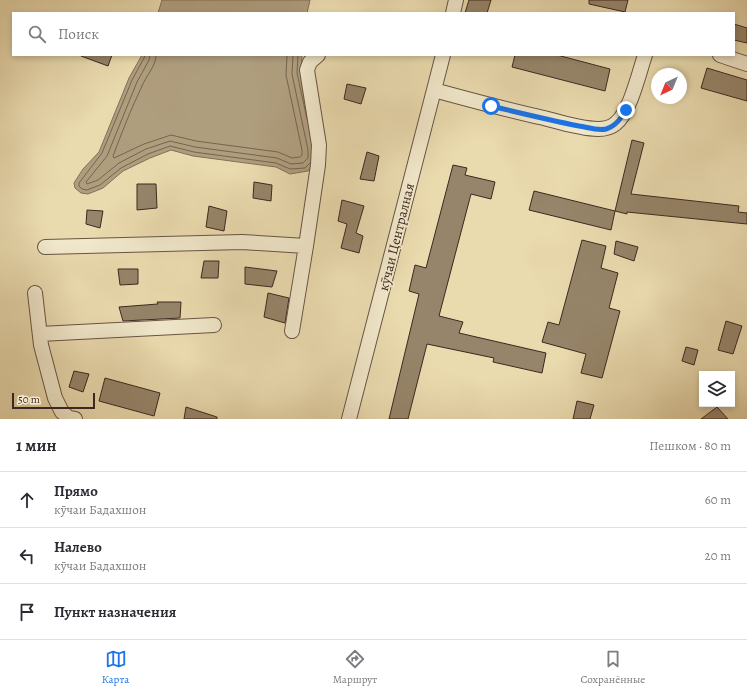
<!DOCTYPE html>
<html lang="ru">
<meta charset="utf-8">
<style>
:root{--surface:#fff;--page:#f7f7f7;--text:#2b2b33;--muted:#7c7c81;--line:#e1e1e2;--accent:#1a73e8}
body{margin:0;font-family:Alegreya,serif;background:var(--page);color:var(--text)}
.controls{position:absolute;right:12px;bottom:12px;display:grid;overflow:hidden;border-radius:0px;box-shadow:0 2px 6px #0003}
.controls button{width:36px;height:36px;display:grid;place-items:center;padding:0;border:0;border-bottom:1px solid var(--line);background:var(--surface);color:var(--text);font:20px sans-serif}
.compass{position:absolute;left:651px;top:68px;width:36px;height:36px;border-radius:50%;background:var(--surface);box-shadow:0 2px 6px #0003;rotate:223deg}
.scale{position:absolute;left:12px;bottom:10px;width:83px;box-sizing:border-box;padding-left:4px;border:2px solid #3c2820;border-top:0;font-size:11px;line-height:14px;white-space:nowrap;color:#3c2820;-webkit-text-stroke:3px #f1e8cb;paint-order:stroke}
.stop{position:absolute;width:12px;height:12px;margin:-9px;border:3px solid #1a73e8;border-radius:50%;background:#fff}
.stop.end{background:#1a73e8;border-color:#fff;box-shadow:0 1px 4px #0008}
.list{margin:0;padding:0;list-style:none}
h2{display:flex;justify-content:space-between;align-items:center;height:52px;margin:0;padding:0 16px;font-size:17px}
h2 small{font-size:13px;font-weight:400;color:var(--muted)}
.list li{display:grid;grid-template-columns:26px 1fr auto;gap:12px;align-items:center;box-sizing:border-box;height:56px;padding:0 16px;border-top:1px solid var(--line)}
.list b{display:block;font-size:15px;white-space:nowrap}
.list p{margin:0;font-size:13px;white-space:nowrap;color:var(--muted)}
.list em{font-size:13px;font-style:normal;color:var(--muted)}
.icon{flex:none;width:22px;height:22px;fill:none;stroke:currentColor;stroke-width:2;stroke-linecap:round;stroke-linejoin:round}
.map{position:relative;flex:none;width:747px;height:419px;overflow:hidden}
.search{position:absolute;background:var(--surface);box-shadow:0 2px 6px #0003;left:12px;right:12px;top:12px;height:44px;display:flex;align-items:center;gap:10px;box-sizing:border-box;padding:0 14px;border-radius:0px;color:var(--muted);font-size:15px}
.sheet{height:220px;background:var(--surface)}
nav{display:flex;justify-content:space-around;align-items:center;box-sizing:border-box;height:56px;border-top:1px solid var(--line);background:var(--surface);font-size:11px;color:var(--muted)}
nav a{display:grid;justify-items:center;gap:2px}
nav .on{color:var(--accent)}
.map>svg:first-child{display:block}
.water{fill:#af9e7e;stroke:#816f58}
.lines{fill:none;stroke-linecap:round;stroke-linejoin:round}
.shore{stroke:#76634f;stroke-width:1}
.building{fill:#96856a;stroke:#3c2820}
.minor-casing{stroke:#685544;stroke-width:16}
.minor{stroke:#f1e8cb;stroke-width:14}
.route{stroke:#1a73e8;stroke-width:5}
.labels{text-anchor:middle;stroke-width:3.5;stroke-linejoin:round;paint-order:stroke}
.street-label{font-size:14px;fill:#3c2820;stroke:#f1e8cb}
</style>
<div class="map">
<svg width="747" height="419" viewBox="0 0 747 419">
<rect width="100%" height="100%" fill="#eadbaf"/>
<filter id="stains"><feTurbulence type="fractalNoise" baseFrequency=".005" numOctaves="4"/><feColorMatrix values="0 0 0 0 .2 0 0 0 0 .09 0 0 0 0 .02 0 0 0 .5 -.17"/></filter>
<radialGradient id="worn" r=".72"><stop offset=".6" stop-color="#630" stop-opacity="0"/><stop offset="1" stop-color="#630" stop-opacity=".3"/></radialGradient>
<path class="water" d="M162,0h148l-3,13h-149z
M142,55h160l-1,18 16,88 -9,10 -18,3 -14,-7 -83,-11 -22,-6 -21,8 -27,13 -20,17 -15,6 -7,-1 -6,-5 -1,-5 9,-14 16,-17 30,-74z"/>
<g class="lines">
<path class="shore" d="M145,55l-1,3 -12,22 -30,73 -23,30v3l3,3 5,1 13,-5 21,-17 27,-14 22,-8 24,6 82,11 14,6 15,-1 5,-5
M150,55l-1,5 -12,22 -30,74 -21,26 1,2 11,-4 21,-17 27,-14 24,-8 25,6 82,11 14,6 12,-1 5,-5v-8l-16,-76 1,-19
M156,55c0,11 -10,21 -14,31 -11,23 -20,46 -29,70l1,2 30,-14 27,-9 25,6 82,11 14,6 8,-1 2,-2v-5l-16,-75 1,-20
M298,55l-1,18 10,46"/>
</g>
<path class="building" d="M469,0h22l-4,13h-22z
M589,0h39l-3,12 -36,-8z
M734,24l13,4v15l-13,-3z
M82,55h30l-4,11 -27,-10z
M515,55h42l53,14 -5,22 -93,-24z
M707,68l40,12v21l-46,-13z
M347,84l19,4 -5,16 -17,-5z
M632,140l12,3 -13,51 108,12 -1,6 9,1v11l-120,-12v2l-12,-3z
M367,152l12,4 -5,25 -14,-2z
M453,165l14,3 -2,7 30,7 -4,17 -20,-5 -32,122 24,6 -4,11 87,20 -4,20 -49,-11 1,-4 -67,-14 -19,75h-19l30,-125 -10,-3 6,-26 11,3z
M254,182l18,3 -1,16 -18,-3z
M137,184h19l1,24 -20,2z
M534,191l81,20 -4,19 -82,-20z
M342,200l22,6 -8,27 7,3 -4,17 -18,-5 6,-24 -9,-3z
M209,206l18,5 -3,20 -18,-4z
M87,210l16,1 -3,17 -14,-4z
M582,240l24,6 -5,22 17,5 -9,35 11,3 -18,67 -21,-5 5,-19 -44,-12 6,-20 11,3z
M616,241l22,6 -4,14 -20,-7z
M204,261h15l-1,17h-17z
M245,267l32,4 -5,16 -27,-3z
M118,269h20v15l-18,1z
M268,293l21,5 -4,25 -21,-6z
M157,302h24l-1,16 -57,3 -4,-14 39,-3z
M726,321l16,5 -9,28 -15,-4z
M686,347l12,3 -4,15 -12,-4z
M74,371l15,3 -6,18 -14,-5z
M105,378l55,15 -6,23 -55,-15z
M577,401l17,4 -4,14h-17z
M186,407l31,10v2h-33z
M717,407l11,12h-27z"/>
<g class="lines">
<g class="minor-casing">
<path id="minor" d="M453,13l3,-13
M720,55l27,9
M434,90c37,10 73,20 110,28 15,4 38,11 54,11 6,0 12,-1 17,-5 15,-11 24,-51 30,-69
M306,246l12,-81 1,-20 -12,-75 3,-8 8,-7
M45,247l197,-5 64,4 -14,85
M35,293l6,52 14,53 7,14 7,6 6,1
M40,334l174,-9
M349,419l94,-364"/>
</g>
<use href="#minor" class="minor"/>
</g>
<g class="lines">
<path class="route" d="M491,106c29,7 58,14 88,20 8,1 18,5 27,3 10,-3 15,-11 20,-19"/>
</g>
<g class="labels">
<g class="street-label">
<text transform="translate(396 237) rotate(-76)" y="5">кӯчаи Централная</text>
</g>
</g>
<rect width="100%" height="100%" filter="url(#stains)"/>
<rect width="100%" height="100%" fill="url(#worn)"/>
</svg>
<div class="controls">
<button><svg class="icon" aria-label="layers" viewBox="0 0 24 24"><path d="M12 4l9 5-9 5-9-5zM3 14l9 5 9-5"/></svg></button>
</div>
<svg class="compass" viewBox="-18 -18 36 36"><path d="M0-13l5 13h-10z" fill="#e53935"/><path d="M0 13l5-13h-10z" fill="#7c7c81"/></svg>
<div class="scale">50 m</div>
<div class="stop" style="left:491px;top:106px"></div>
<div class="stop end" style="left:626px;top:110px"></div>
<div class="search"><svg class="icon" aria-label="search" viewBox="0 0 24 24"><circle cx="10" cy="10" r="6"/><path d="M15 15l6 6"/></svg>Поиск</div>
</div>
<section class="sheet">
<h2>1 мин<small>Пешком · 80 m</small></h2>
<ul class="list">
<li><svg class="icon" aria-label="ahead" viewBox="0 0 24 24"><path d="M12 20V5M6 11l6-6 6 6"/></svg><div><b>Прямо</b><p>кӯчаи Бадахшон</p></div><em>60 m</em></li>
<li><svg class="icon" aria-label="left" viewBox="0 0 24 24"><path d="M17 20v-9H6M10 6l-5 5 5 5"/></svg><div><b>Налево</b><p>кӯчаи Бадахшон</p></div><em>20 m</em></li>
<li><svg class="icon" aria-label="arrive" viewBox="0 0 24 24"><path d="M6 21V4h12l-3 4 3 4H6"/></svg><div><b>Пункт назначения</b></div></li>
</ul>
</section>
<nav>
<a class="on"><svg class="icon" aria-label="map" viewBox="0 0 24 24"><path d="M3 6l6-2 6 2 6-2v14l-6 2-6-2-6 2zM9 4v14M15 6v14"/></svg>Карта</a>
<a><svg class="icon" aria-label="directions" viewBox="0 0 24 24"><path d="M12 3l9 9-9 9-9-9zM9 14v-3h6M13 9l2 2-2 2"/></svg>Маршрут</a>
<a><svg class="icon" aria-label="saved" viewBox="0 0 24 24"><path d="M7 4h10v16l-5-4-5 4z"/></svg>Сохранённые</a>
</nav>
